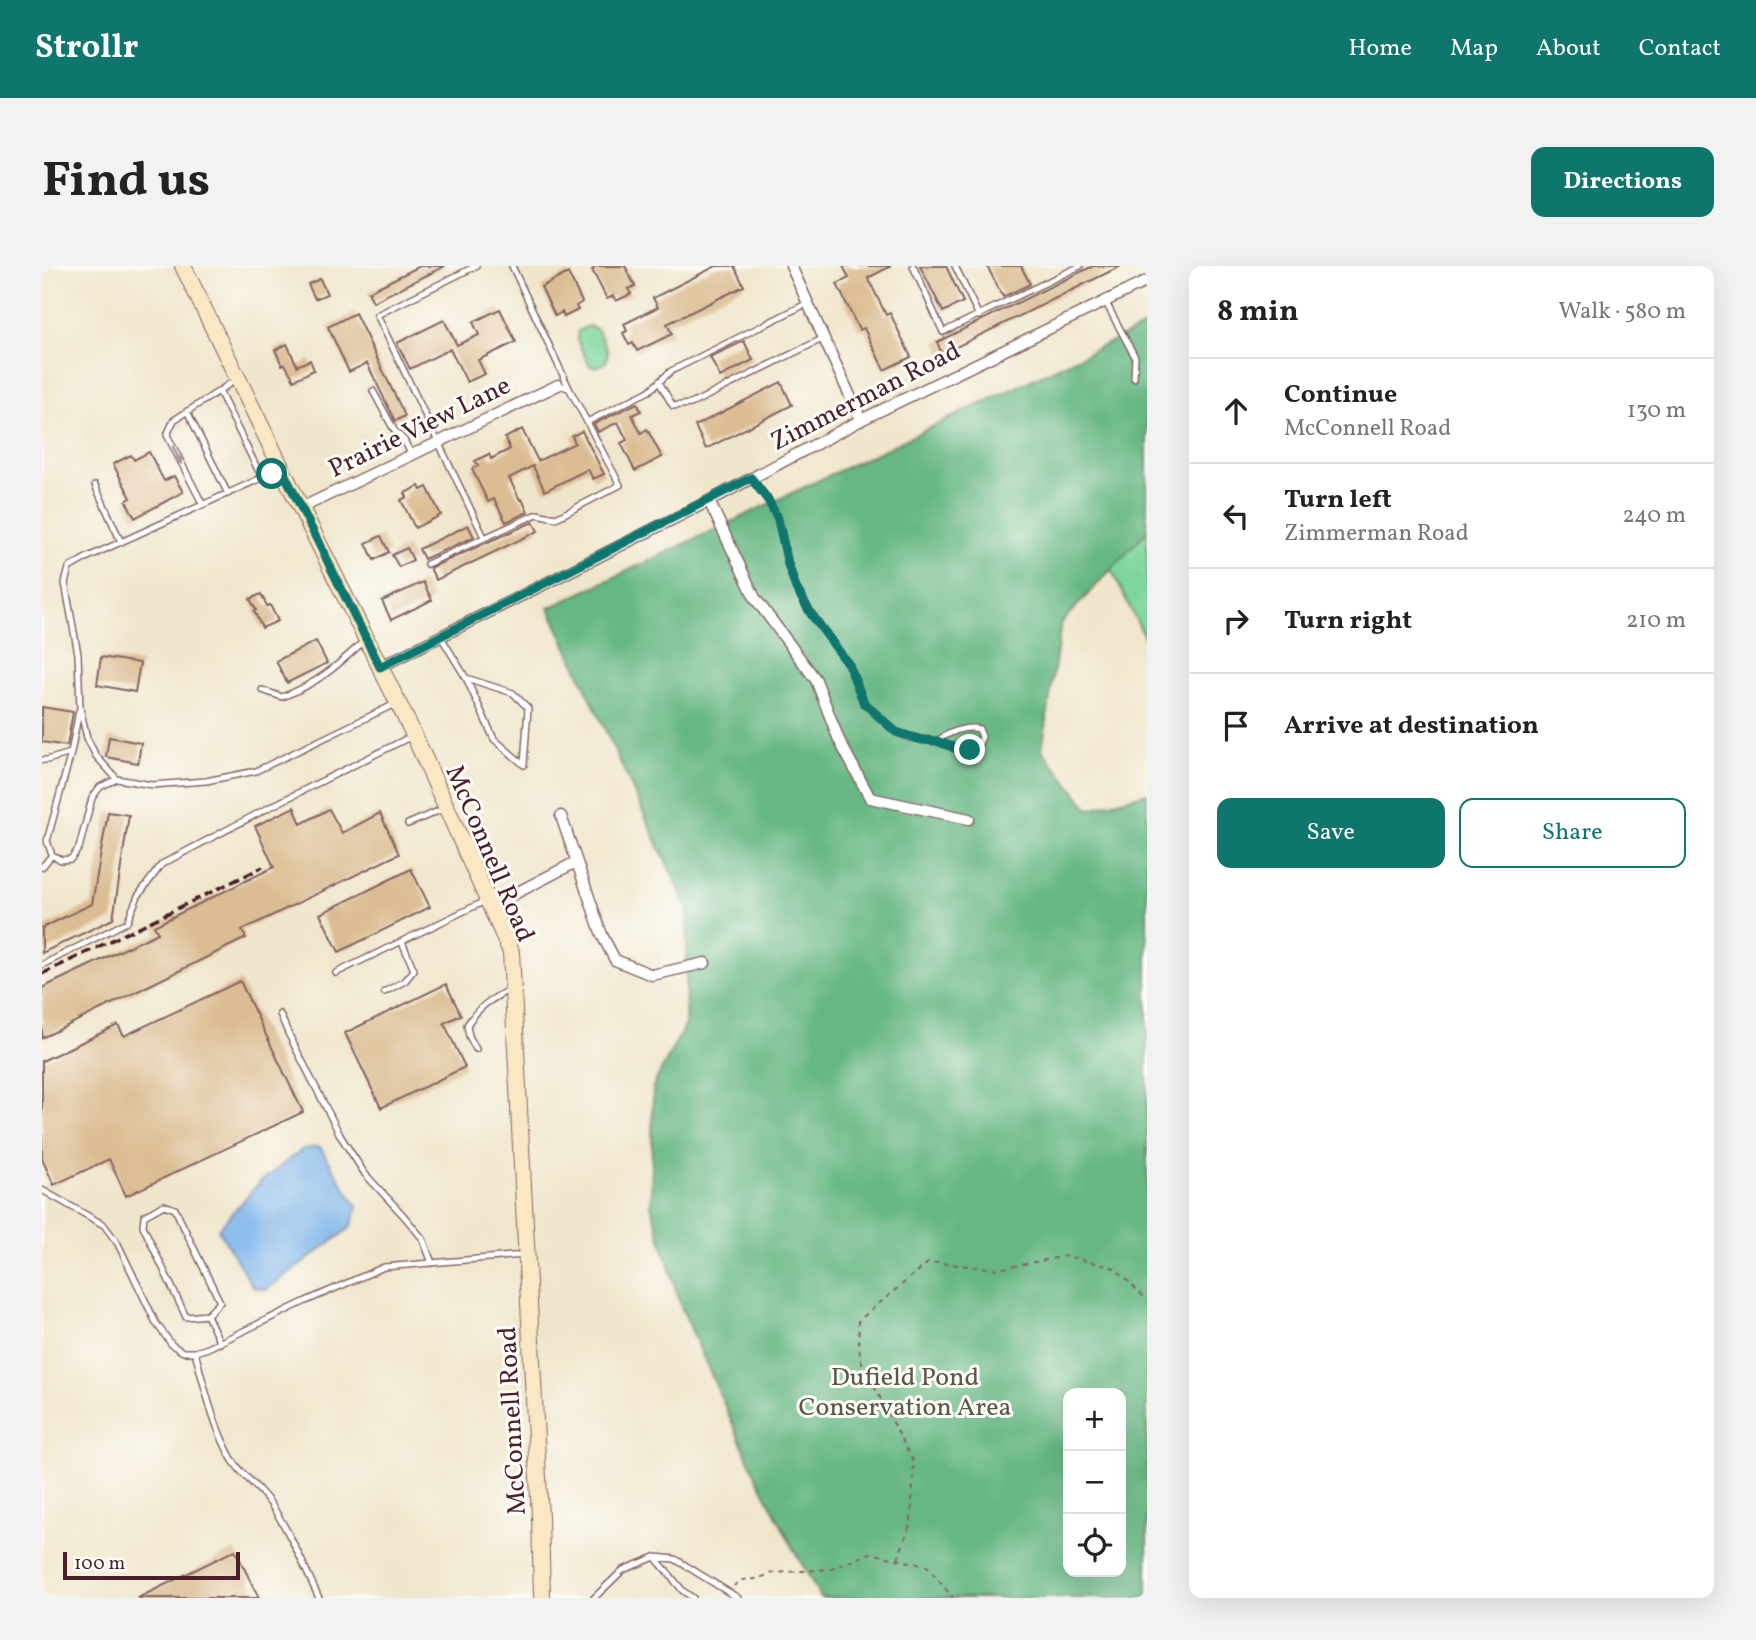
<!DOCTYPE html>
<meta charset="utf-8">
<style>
:root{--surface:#fff;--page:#f2f2f2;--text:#222;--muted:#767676;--line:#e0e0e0;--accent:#0f766e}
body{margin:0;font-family:Vollkorn,serif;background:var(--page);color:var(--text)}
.controls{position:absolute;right:21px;bottom:21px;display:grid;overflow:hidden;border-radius:14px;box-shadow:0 7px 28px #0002}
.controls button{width:63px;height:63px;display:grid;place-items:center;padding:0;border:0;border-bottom:2px solid var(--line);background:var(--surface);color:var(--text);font:35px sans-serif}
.scale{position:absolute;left:21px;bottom:18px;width:177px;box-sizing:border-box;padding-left:7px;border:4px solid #4a1f2b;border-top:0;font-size:19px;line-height:24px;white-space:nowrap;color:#4a1f2b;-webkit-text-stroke:5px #fdfcf7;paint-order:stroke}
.stop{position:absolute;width:21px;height:21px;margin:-16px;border:5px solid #0f766e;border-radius:50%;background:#fff}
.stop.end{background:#0f766e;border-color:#fff;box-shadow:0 2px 7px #0008}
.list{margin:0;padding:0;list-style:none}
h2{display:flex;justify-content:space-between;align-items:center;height:91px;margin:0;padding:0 28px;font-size:30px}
h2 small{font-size:23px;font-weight:400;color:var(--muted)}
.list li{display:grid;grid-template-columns:46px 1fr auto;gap:21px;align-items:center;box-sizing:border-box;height:105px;padding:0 28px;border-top:2px solid var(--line)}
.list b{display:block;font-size:26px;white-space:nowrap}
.list p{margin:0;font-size:23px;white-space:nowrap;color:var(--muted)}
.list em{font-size:23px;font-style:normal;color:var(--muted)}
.actions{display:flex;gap:14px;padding:21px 28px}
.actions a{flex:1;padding:16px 0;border:2px solid var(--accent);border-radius:14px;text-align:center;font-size:24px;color:var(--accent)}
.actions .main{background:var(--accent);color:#fff}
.icon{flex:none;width:38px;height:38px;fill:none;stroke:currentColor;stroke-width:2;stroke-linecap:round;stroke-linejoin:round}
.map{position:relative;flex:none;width:1105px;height:1332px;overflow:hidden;border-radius:14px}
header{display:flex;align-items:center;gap:42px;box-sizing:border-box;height:98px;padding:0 35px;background:var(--accent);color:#fff}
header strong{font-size:33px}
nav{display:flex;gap:38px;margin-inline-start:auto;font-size:24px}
.intro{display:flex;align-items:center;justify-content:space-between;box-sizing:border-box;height:168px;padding:0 42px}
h1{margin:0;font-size:49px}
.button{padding:18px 32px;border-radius:14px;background:var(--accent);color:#fff;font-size:24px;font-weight:700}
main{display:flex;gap:42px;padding:0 42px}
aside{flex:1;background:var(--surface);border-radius:14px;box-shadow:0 7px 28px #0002}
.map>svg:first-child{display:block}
.green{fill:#7dd69b;stroke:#647a63;stroke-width:2}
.forest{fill:#66b783;stroke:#586b57;stroke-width:2;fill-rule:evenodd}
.water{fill:#79b2e9;stroke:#62688a;stroke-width:2}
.building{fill:#dcbd93}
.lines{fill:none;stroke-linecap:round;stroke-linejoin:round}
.lane-casing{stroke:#846563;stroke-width:8}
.street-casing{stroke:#846563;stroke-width:13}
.secondary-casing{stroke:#846563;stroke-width:18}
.path{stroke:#846563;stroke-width:2;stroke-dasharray:5 5;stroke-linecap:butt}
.lane{stroke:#fff;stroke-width:5}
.street{stroke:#fff;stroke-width:10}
.secondary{stroke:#fae7c3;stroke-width:16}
.rail{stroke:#4a1f2b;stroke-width:3.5;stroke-dasharray:10 5;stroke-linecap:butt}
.oneway{fill:#ae9aa0}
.route{stroke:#0f766e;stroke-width:9}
.labels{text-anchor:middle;stroke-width:6;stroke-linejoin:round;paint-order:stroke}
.street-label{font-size:26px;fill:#4a1f2b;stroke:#fdfcf7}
.park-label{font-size:26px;fill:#59564d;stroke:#fdfcf7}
</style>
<header>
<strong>Strollr</strong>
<nav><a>Home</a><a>Map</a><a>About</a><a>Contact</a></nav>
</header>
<div class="intro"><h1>Find us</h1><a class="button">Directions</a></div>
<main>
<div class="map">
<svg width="1105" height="1332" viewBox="0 0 1105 1332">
<rect width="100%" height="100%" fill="#fdfcf7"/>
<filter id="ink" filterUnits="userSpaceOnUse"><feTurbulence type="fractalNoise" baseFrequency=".0143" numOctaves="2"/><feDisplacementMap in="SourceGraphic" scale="14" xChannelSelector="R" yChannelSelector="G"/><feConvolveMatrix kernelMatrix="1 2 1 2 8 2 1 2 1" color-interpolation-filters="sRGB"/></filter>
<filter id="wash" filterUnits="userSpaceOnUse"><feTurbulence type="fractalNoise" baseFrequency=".00686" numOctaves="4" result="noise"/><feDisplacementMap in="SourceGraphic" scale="28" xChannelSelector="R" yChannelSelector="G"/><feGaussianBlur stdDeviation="1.57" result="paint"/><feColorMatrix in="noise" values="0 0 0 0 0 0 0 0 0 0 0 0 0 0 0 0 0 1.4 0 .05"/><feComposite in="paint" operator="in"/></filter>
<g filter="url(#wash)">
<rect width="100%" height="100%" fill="#f0e6cc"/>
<path class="green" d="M547,60l9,4 10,22 -2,10 -9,5 -7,-1 -13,-26 1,-9z
M1105,234v142l-56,-114z"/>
<path class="forest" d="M1105,59v206l-86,92 -19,127 47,59 58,-16v805h-326l-27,-48 -40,-78 -74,-168 -29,-99 2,-119 32,-61 3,-116 -139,-301zM1026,1127h53v179h-53z"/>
<path class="water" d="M278,881l38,61 -8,20 -84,62 -13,-3 -35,-58 42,-47 43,-33z"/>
<g id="blocks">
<path class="building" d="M378,0h25l-72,36 -5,-10z
M550,0h33l10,20 -7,3 3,5 -15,7 -3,-5 -6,3 -15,-29 2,-1z
M674,0h18l10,20 -77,38 5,10 -35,17 -4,-8 -4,2 -6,-12 4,-2 -3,-7 34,-17 -5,-9z
M801,0h48l-23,12 18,37 4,-2 21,44 -27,13 -20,-42 -5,2 -22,-46 12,-6z
M878,0h26l17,36 -20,10z
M945,0h34l9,18 -27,13z
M1051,0h28l-179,88 -5,-12z
M526,7l14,29 -6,4 2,4 -14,7 -2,-5 -7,4 -14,-29z
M278,13l7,15 -12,5 -7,-15z
M458,43l16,33 -38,18 7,14 -18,8 -17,-33 -40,20 -13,-26 47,-23 13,25 22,-10 -6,-13z
M313,47l50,103 -10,5 -28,-58 -18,9 -21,-45z
M702,75l9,19 -33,17 -10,-20z
M245,78l10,22 13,-6 4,10 -20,10 -9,-16 -3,1 -7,-15z
M739,116l11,23 -86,44 -11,-23z
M595,137l4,8 -9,4 9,18 6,-4 15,28 -27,14 -14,-28 6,-3 -9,-18 -20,10 -4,-8z
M480,163l16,32 37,-18 -3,-7 10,-5 22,43 -11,5 -5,-10 -43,22 -12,-25 -24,12 11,22 2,-1 6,13 -22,10 -12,-23 -6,3 -16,-33 6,-3 -3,-5 14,-7 2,5 19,-10 -5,-11z
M107,186l15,29 10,-5 9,16 -48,26 -9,-17 5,-3 -18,-34 18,-9 3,5z
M377,220l2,4 6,-3 14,28 -26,13 -14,-28 6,-3 -2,-4z
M491,256l5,9 -102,49 -6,-12z
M426,259l6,12 -50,22 -5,-10z
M339,270l8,16 -15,8 -8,-17z
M365,282l6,12 -14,7 -7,-12z
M381,316l9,18 -41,20 -9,-19z
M219,328l6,12 3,-1 8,16 -16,7 -8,-17 2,-1 -6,-11z
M274,375l11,22 -40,20 -11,-22z
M59,391l39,6 -5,29 -38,-7z
M0,441l31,5 -6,34 -25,-4z
M67,471l32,6 -3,20 -32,-6z
M252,541l7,17 28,-15 13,24 38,-20 19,41 -157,76 4,8 -204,100v-50l116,-55 -4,-7 120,-59 -19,-41z
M66,546l21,3 -16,104 -71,34v-25l50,-24z
M369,603l19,38 -91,45 -19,-38z
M198,715l63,131 -177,84 -17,-37 -55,26 -12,-26v-98l76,-36 6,11z
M404,718l15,31 -17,8 21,44 -84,41 -36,-75z
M193,1284l24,48h-121z"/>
</g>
</g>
<g filter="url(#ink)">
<use href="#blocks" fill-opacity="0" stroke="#846563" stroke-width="2"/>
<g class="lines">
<g class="lane-casing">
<path id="lane" d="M434,0l-99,49 107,222
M470,0l57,122
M871,0l30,66 137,-66
M913,0l24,50
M1063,35l30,56 -1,21
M193,114l-16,11 43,87
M617,116l14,24 18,-2 133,-66
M516,119l11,3 18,34 62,-31 22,-20 137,-68
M331,125l21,39 10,10 7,14
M145,145l41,83
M237,204l-191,87 -19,11 -4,15 13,71 2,54 7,30 9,18 21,23 35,6 54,-4 50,-10 141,-68
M709,212l17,22 10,19 10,45 8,24 16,26 37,51 15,38 32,29 14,6 27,3 23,9h10l8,-4 4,-9 -3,-8c-14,-4 -31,4 -42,12
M53,219l26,57
M161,239l-36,-70 7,-15 45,-29
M385,298l110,-50 19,4 64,-33 -33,-63
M399,371l25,41 28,61 30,26 4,-57 -15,-15 -47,-15
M220,424l20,7c35,-13 55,-31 82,-56
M29,487l-24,88 5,14 9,5 10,-1 8,-11 13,-50 8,-11 17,-8
M0,494h5l24,-7 8,-42
M366,558l35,-15
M0,601l10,-12
M0,699l85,-43 11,-26 24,-32 108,-57 142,-71
M294,707l149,-72
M342,726l21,-11 9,-11 -12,-28
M238,748l8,19 53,104 24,37 38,41 20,24 9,24
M434,783l-7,-13 -2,-11c12,-19 23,-25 43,-36
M0,924l62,35 14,19 38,79 16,22 11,7h12l13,-4 98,-47 78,-34 140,-12
M165,1049l-21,2 -43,-91 1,-10 20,-11 11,4 45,93 -13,13 13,28
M153,1086c10,37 18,73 37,107 10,17 27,28 38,44 20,29 34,63 49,95
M613,1291l28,34 10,7
M552,1332l29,-28 32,-13 20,2 63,39"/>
</g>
<g class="street-casing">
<path id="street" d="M749,0l70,154
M667,235l46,97 61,82 23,60 31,58 99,21
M259,242l257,-123
M338,401l329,-166 152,-81 286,-139
M519,550l41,119 13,25 37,15 53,-12
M449,640l85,-44"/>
</g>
<g class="secondary-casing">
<path id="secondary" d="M141,0l118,242 113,227 97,217 29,565 2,81"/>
</g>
<path class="path" d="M856,1293l13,-37 3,-59 -54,-104 -2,-38 71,-59 70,7 67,-13 49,12 32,32
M692,1320l6,-6 17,-1 16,-6 59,-4 38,-16 57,13 26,32"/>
<use href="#lane" class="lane"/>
<use href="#street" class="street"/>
<use href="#secondary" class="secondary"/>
<path class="rail" d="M0,708l221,-107"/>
</g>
<defs><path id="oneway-solid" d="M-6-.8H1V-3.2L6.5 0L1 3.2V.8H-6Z" transform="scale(1.75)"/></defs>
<use class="oneway" href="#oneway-solid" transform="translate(135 189) rotate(64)"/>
</g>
<g class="lines" filter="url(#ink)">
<path class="route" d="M230,208l10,-5 98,198 371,-189 17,22 10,19 10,45 8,24 15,26 38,51 15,38 32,29 26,8 15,1 23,9h10"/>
</g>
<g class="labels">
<g class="street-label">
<text transform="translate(823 129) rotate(-27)" y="9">Zimmerman Road</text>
<text transform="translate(377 160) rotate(-26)" y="9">Prairie View Lane</text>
<text transform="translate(449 587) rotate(67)" y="9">McConnell Road</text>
<text transform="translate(469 1155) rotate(-93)" y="9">McConnell Road</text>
</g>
<g class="park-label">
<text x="863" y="1119">Dufield Pond<tspan x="863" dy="30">Conservation Area</tspan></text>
</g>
</g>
</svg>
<div class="controls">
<button>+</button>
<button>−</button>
<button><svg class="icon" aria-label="locate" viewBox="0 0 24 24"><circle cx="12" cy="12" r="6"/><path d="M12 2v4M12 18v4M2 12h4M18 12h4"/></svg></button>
</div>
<div class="scale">100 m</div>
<div class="stop" style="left:230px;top:208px"></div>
<div class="stop end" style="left:928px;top:484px"></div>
</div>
<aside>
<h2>8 min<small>Walk · 580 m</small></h2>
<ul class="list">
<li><svg class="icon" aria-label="ahead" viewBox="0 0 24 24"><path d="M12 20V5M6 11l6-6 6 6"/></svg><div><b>Continue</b><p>McConnell Road</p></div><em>130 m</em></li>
<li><svg class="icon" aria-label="left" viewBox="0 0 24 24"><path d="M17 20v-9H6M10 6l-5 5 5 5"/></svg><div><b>Turn left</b><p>Zimmerman Road</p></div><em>240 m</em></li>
<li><svg class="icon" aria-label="right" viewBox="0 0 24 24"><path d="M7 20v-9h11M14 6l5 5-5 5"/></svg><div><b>Turn right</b></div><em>210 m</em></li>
<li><svg class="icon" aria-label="arrive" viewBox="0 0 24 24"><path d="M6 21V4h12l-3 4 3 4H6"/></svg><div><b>Arrive at destination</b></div></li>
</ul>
<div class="actions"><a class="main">Save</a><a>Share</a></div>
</aside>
</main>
